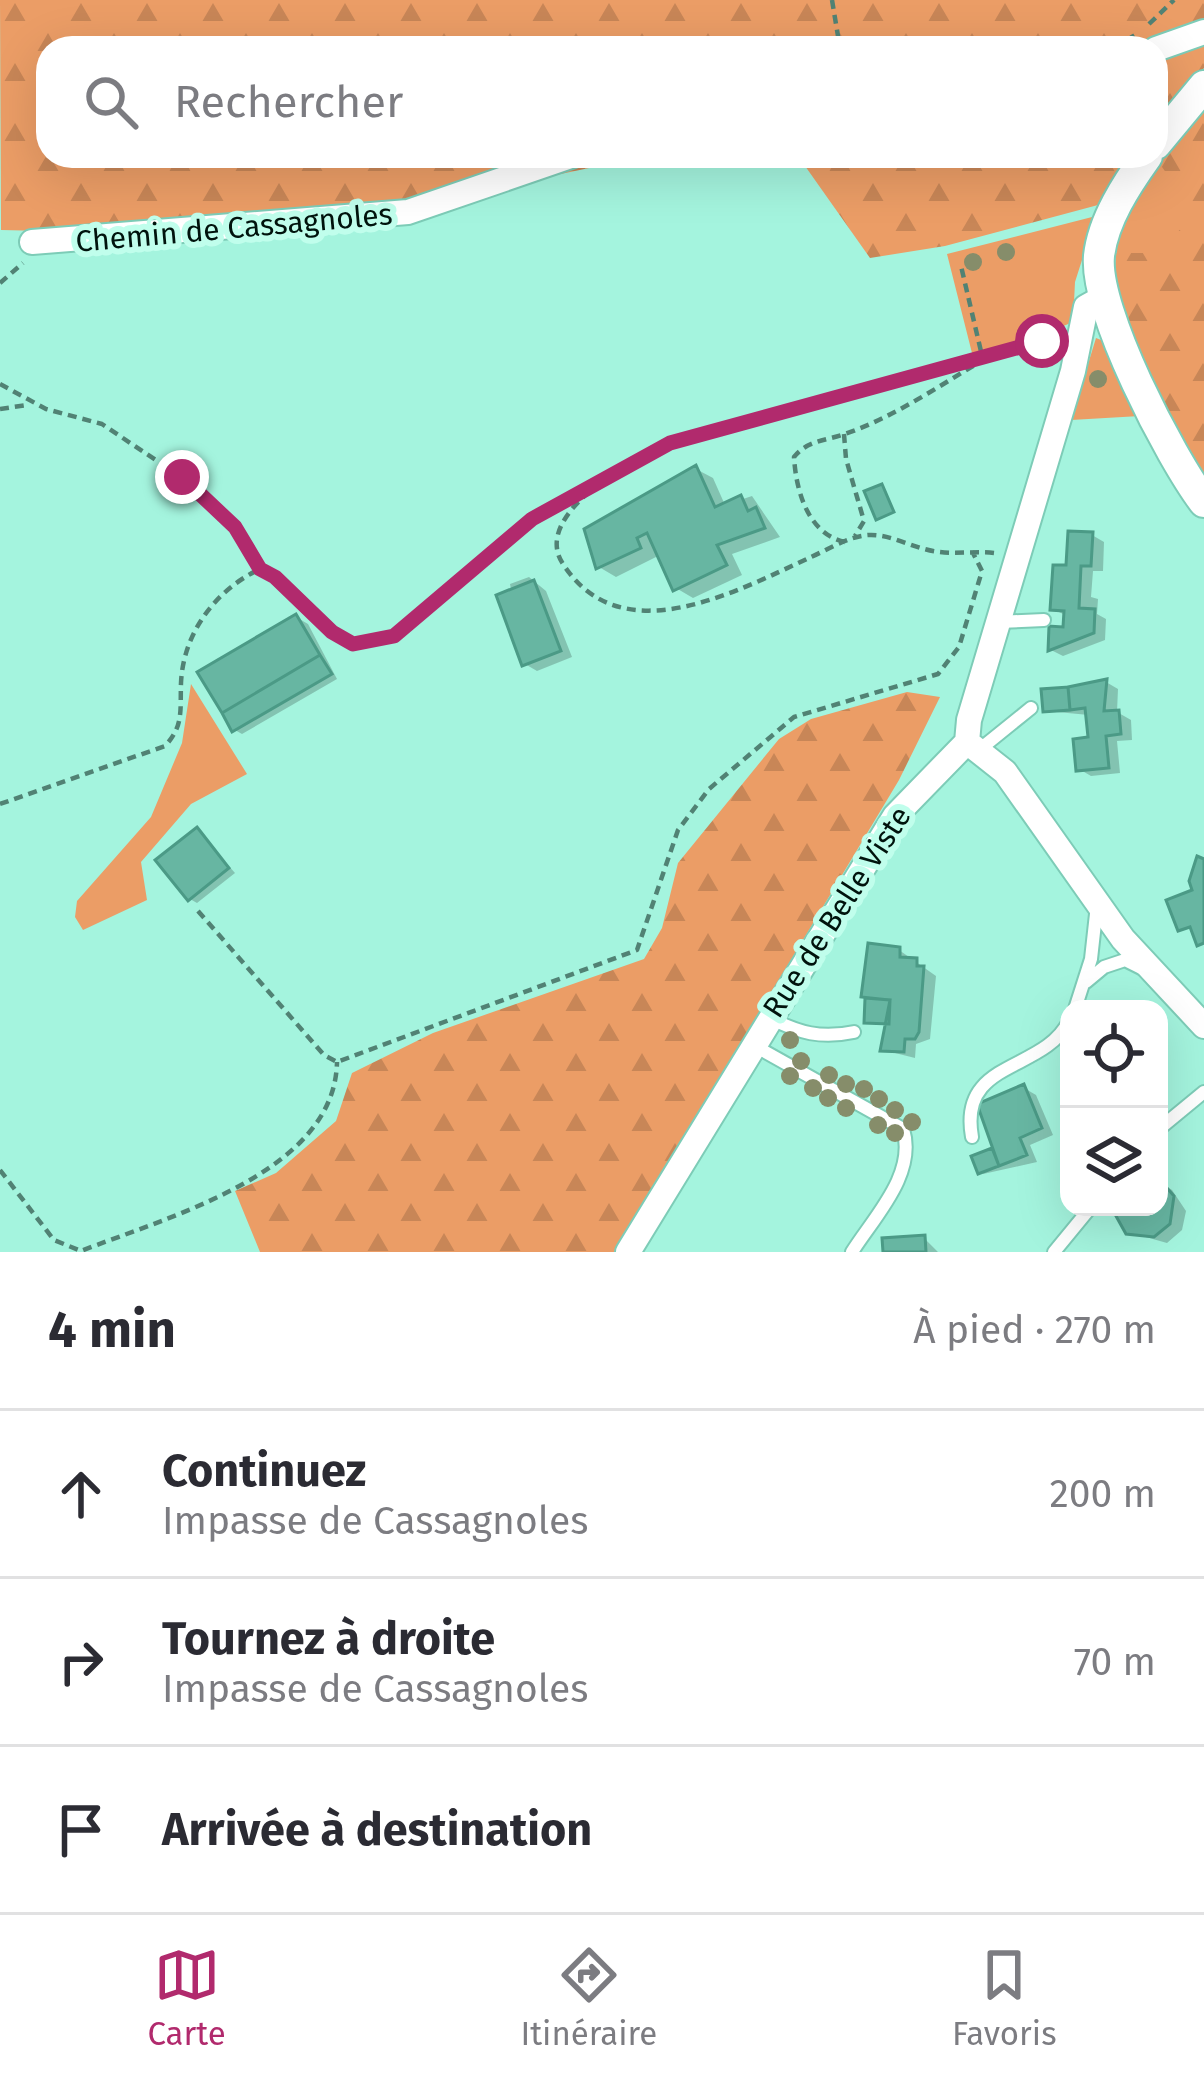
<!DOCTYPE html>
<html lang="fr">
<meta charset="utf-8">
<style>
:root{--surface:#fff;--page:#f7f7f7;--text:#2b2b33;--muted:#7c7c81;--line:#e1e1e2;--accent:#b12a6d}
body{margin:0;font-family:"Fira Sans",sans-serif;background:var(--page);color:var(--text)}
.controls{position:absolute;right:36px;bottom:36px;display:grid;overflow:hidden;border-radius:24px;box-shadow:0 12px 48px #0002}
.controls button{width:108px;height:108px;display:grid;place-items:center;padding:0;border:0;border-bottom:3px solid var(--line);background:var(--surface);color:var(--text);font:60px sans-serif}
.stop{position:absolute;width:36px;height:36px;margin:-27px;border:9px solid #b12a6d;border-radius:50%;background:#fff}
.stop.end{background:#b12a6d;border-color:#fff;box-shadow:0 3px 12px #0008}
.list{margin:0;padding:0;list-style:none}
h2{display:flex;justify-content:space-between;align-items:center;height:156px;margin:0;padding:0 48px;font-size:51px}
h2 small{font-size:39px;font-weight:400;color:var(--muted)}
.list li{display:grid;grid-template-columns:78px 1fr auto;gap:36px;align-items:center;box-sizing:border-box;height:168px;padding:0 48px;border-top:3px solid var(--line)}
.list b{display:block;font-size:45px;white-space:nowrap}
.list p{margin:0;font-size:39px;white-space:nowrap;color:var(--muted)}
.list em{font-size:39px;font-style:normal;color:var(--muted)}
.icon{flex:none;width:66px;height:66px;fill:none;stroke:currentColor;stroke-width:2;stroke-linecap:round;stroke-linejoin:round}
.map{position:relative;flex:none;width:1204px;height:1252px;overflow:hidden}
.search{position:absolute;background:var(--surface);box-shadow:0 12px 48px #0002;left:36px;right:36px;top:36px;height:132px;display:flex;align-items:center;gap:30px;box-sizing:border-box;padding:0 42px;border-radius:36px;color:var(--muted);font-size:45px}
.sheet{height:660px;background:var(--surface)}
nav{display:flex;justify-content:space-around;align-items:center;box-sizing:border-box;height:168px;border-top:3px solid var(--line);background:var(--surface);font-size:33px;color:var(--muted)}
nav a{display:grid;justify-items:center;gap:6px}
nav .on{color:var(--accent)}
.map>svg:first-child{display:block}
.green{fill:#eb9d66}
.forest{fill:url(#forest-firs)}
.shadow{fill:#0003}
.building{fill:#67b6a2;stroke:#4b9a86;stroke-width:3}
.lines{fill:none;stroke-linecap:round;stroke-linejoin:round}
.service-casing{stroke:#7dccb7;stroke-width:16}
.minor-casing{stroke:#7dccb7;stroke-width:28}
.tertiary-casing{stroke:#7dccb7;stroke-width:34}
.path{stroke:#518274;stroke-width:4.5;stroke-dasharray:9 6;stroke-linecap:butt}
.service{stroke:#fff;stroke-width:12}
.minor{stroke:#fff;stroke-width:24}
.tertiary{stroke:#fff;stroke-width:30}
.tree{fill:#868d6a}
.route{stroke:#b12a6d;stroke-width:15}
.labels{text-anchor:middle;stroke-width:12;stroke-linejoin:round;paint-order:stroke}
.street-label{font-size:30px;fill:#00130d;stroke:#c0feec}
</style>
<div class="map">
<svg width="1204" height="1252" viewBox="0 0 1204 1252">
<defs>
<pattern id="forest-firs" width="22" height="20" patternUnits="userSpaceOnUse" patternTransform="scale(3)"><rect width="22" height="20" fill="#eb9d66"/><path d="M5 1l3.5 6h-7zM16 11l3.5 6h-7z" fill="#c88657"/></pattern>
</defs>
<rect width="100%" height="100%" fill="#a4f4de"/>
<path class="green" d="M1204,101v381l-90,-202 4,-46 15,-40z
M1096,216l-21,66 -2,40 -36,15 -65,16 -25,-99z
M1096,338l10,4 34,74 -69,4z
M191,684l56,90 -56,30 -50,58 6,38 -64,30 -8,-13 2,-16 74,-84 31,-74z"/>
<path class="forest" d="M0,0h1204v68l-48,56v-76h-1108v108h598l-90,19 -8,-15 -133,40 -327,32 -87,-2z
M1204,111v358c-47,-54 -93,-143 -88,-216h40l39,-38 -35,-51z
M798,156h333l-33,49 -153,41 -75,12z
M907,692l33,5 -41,83 -283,472h-356l-25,-61 41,-18 60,-52 16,-48 81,-40 211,-74 18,-31 16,-65 101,-124 32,-20z"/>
<path class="shadow" d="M696,469l17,9 12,27 27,-9 28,41 -48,17 10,21 -49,23 -17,-10 -16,-33 -44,22 -17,-10z
M1092,535l12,7 -1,29h-10l-2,26 7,2 -1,15 9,5 -1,21 -42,16 -12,-6 15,-20 1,-14 -14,-7 16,-41z
M529,577l17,14 26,66 -35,14 -12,-7 -15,-80z
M296,617l12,7 29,55 -95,55 -7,-4z
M1106,682l12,7 -1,23 14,8 1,20 -15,1 3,32 -29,3 -12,-7 12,-29 -2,-25 -43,-4z
M197,830l38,43 -38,30 -7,-4z
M871,946l28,4 37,26 -6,63 -14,5 -1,14 -32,-8 5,-26 -21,-3z
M1024,1088l12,7 17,40 -23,10 7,17 -54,12 9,-22 6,4z
M1159,1182l13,8 14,21 -4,19 -15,13 -39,-11 31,-25z
M924,1238l14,14h-52v-11z"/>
<path class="building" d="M696,465l19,42 26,-12 7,16 8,-4 9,21 -48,17 10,20 -54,26 -26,-58 -10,5 4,10 -45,21 -12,-40z
M882,484l12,28 -18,8 -12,-29z
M1068,531l25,1 -2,34h-10l-2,42 16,1 -1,24 -46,18 1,-25 14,1 1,-16 -14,-1 3,-45h13z
M534,580l27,71 -39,15 -26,-71z
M296,614l24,41 -98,58 -25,-41z
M320,655l12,19 -100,58 -10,-19z
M1107,679l-3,32 15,-1 2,24 -15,2 3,32 -33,3 -3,-32 15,-2 -3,-29 -15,2 -2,-23z
M1068,687l2,23 -27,2 -2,-23z
M197,827l32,41 -41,33 -33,-41z
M1197,856l7,3v84l-7,3 -7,-19 -12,4 -12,-31 26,-10 -3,-9z
M868,943l32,4v10l17,1v8h7l-5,66 -4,7h-10l-1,13 -24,-1 10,-51 -29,-3z
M865,998l25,2 -1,24 -25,-1z
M1024,1084l18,44 -22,10 7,17 -28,11 -22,-62z
M992,1148l7,18 -21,8 -7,-18z
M1159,1179l15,17 -4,28 -16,13 -28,-3 -15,-27h48z
M925,1235l1,17h-43l-1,-14z"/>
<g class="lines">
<g class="service-casing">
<path id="service" d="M998,622l46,-2
M979,750l52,-42
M1086,982l18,-15 21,-7 16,8
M1075,1009l16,-50 6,-54
M770,1018c29,15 51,21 84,14
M753,1045l150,84c14,45 -29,88 -51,123
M1159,1129l45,-37
M972,1137c-14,-78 71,-64 97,-116
M1054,1252l37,-45"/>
</g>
<g class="minor-casing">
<path id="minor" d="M1156,49l48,-17
M32,242l376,-30 163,-56
M967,742l38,30 118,167 81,87
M628,1252l267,-436 72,-74 2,-22 104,-349 13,-64 18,-10"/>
</g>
<g class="tertiary-casing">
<path id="tertiary" d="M1156,144l48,-58
M1147,156c-20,28 -44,64 -48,100 -5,55 71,201 105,246"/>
</g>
<path class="path" d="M832,0l8,48
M1149,24l25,-24
M1114,48l21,-13
M0,283l23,-20
M0,384l46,25 56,15 79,53 54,50 25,42 15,8 56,56 22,11 41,-8 138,-117 72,-42
M0,409l27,-4
M844,434l2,25 18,62 -9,15
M845,542c-37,-8 -49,-51 -51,-85 14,-17 31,-16 51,-23 49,-17 94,-48 138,-74l-22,-94
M994,553c-18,-2 -36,1 -54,-1 -24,-2 -48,-18 -71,-17 -20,1 -42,15 -60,23 -74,34 -188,96 -246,6 -33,-49 72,-108 109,-121 120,-43 248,-64 370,-102l13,1
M0,804l165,-58c19,-20 15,-36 16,-63 2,-49 34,-93 79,-114
M198,911l126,144 13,7 300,-112 41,-120 31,-41 85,-72 144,-43 21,-27 23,-76 -10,-20
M0,1170l54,70 27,11c86,-34 254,-78 256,-189"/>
<use href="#service" class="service"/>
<use href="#minor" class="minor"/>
<use href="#tertiary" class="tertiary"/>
</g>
<g class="tree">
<circle cx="1006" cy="252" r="9"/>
<circle cx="973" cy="262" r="9"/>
<circle cx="1098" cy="379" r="9"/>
<circle cx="790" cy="1040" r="9"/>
<circle cx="801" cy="1061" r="9"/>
<circle cx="829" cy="1075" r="9"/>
<circle cx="790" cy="1076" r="9"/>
<circle cx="846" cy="1084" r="9"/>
<circle cx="813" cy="1088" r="9"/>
<circle cx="864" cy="1089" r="9"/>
<circle cx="828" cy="1098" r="9"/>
<circle cx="879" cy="1099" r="9"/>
<circle cx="846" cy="1108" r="9"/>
<circle cx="895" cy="1110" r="9"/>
<circle cx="912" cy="1122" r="9"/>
<circle cx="878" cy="1125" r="9"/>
<circle cx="895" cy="1133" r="9"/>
</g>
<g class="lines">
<path class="route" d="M182,477l53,50 25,42 15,8 57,55 21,12 41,-8 138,-117 138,-76 372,-102"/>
</g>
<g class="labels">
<g class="street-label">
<text transform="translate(234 228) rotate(-5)" y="10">Chemin de Cassagnoles</text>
<text transform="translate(837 912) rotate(-57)" y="10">Rue de Belle Viste</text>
</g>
</g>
</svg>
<div class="controls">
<button><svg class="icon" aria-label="locate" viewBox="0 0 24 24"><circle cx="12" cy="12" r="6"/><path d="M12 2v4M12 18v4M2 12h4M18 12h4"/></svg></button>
<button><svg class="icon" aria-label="layers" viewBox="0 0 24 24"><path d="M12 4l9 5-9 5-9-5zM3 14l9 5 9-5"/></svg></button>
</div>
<div class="stop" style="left:1042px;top:341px"></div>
<div class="stop end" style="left:182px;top:477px"></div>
<div class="search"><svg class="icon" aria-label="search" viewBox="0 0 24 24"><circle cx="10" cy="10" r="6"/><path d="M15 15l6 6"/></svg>Rechercher</div>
</div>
<section class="sheet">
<h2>4 min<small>À pied · 270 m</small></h2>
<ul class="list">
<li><svg class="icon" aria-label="ahead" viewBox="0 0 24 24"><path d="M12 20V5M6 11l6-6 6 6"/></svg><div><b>Continuez</b><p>Impasse de Cassagnoles</p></div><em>200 m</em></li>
<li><svg class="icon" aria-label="right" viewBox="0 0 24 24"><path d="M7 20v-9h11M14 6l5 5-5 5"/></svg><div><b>Tournez à droite</b><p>Impasse de Cassagnoles</p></div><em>70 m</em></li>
<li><svg class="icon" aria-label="arrive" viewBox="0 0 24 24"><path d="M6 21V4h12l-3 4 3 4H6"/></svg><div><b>Arrivée à destination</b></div></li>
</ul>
</section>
<nav>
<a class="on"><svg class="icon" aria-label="map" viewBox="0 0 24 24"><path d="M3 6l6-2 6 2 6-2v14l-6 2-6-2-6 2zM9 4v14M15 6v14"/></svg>Carte</a>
<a><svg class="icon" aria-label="directions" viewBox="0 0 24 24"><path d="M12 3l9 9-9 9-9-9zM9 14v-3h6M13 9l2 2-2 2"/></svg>Itinéraire</a>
<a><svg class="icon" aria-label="saved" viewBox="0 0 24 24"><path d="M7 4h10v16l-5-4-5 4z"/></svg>Favoris</a>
</nav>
